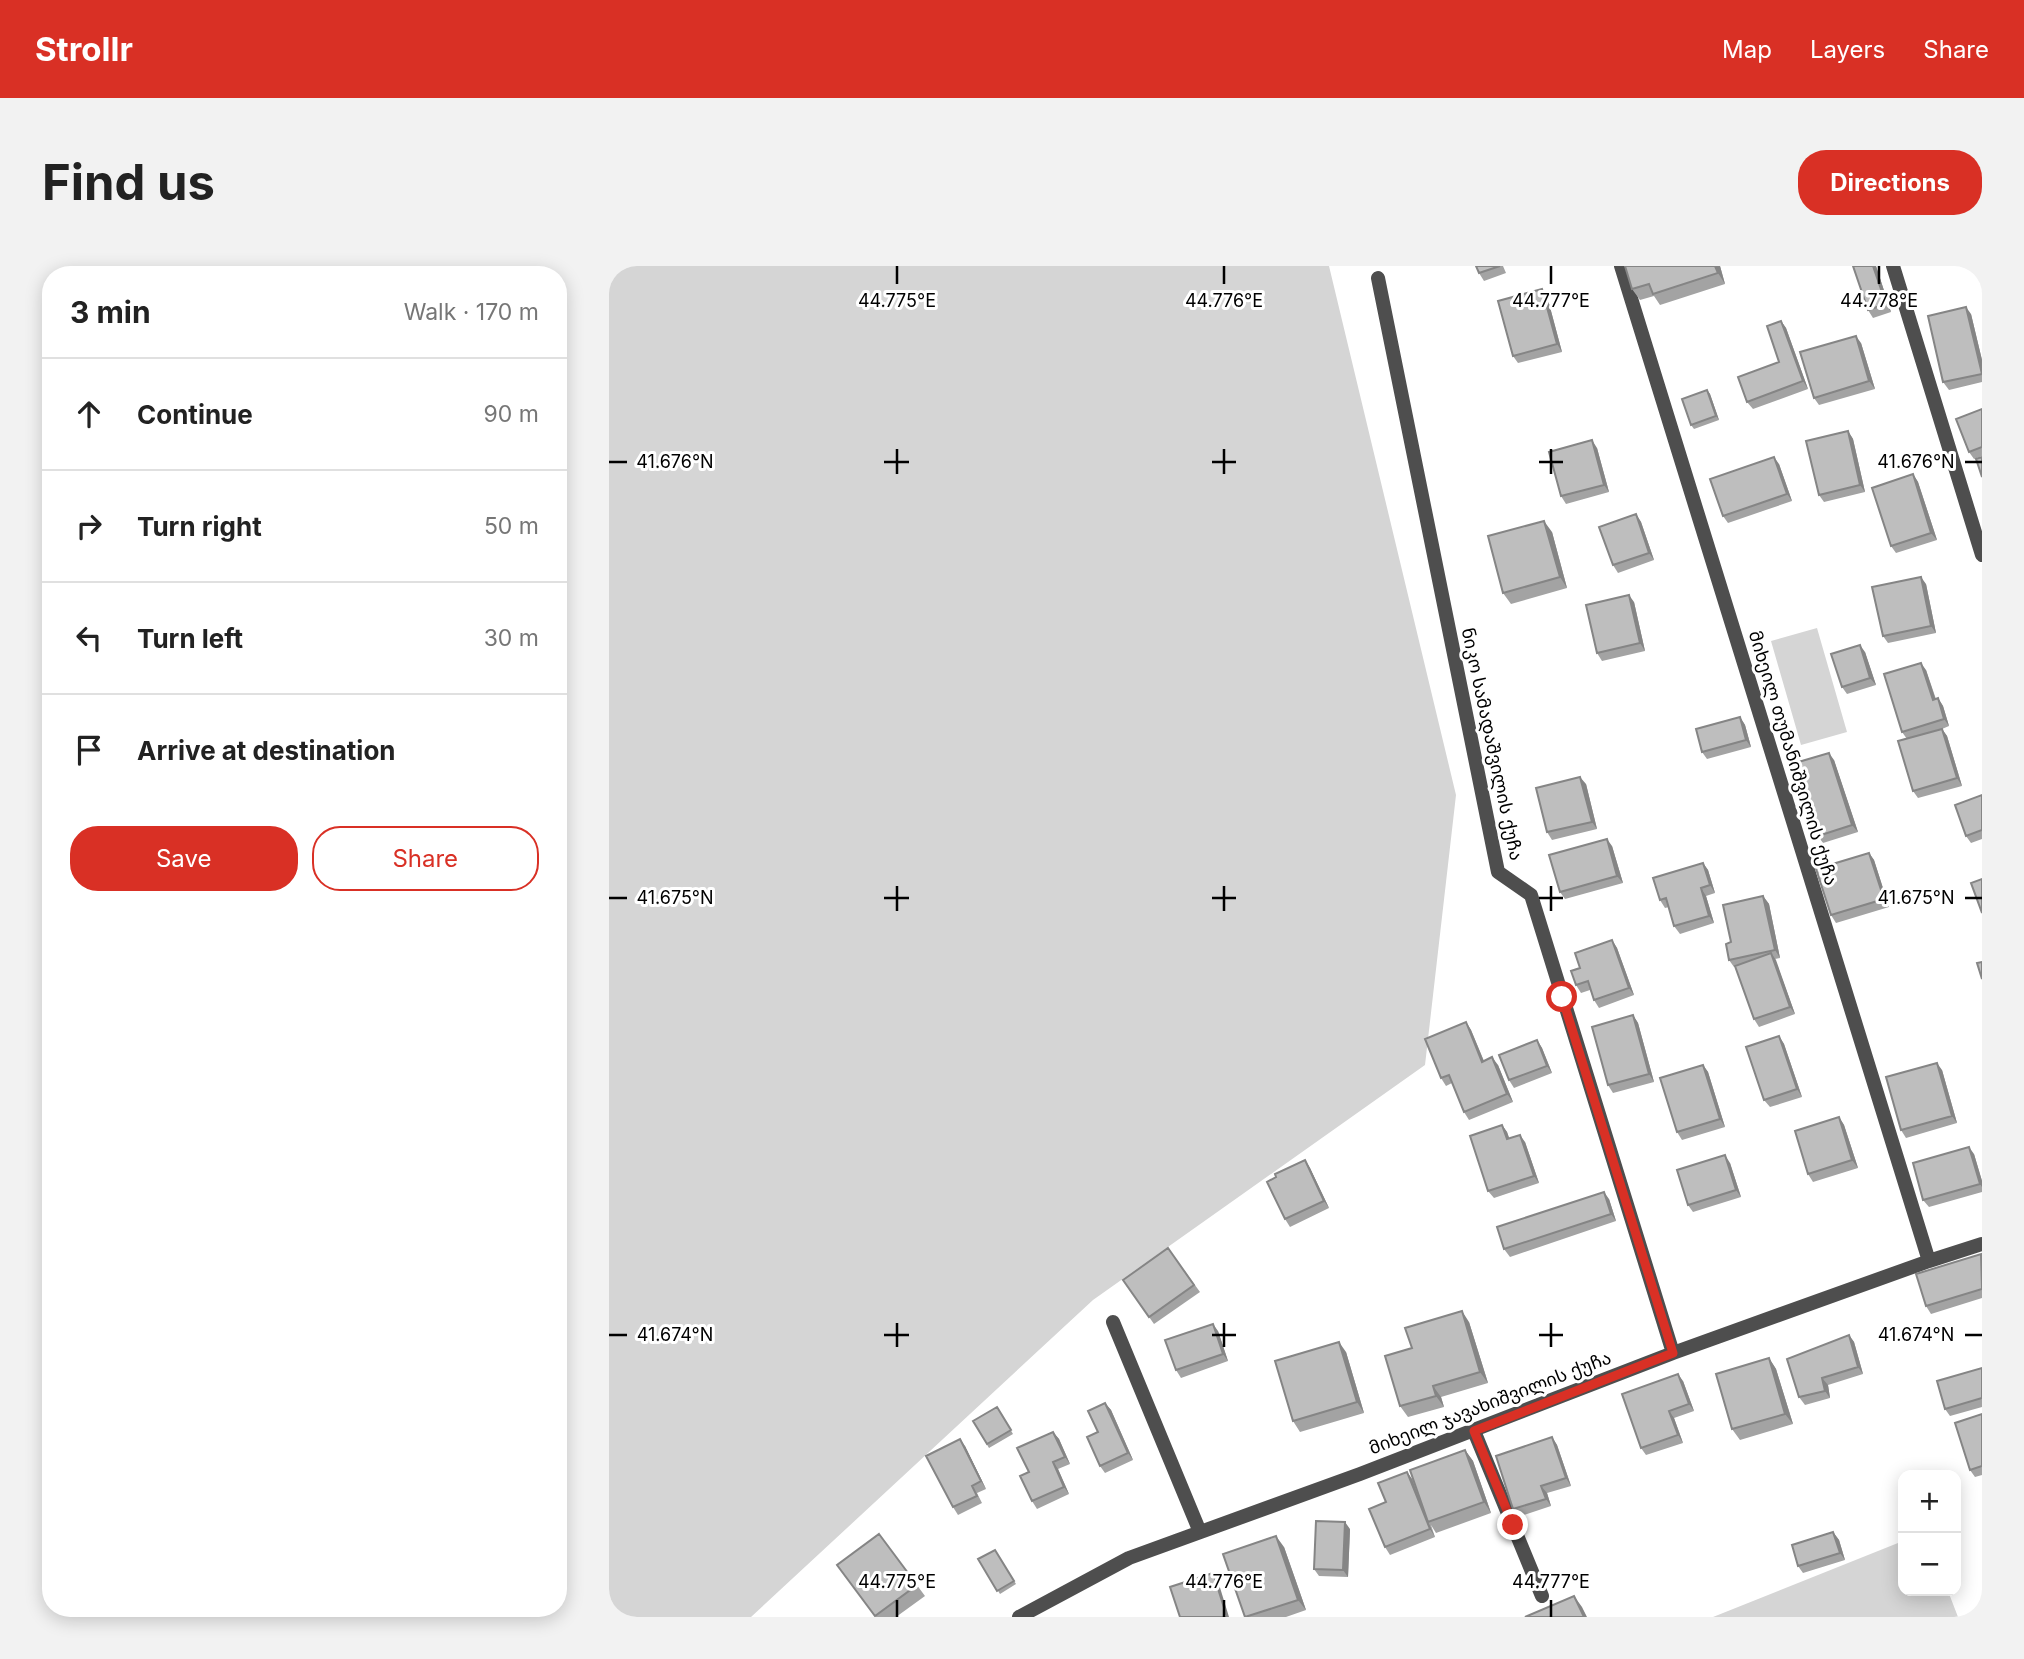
<!DOCTYPE html>
<meta charset="utf-8">
<style>
:root{--surface:#fff;--page:#f2f2f2;--text:#222;--muted:#767676;--line:#e0e0e0;--accent:#d93025}
body{margin:0;font-family:Inter,"Noto Sans Georgian",sans-serif;background:var(--page);color:var(--text)}
.controls{position:absolute;right:21px;bottom:21px;display:grid;overflow:hidden;border-radius:14px;box-shadow:0 4px 18px #0003}
.controls button{width:63px;height:63px;display:grid;place-items:center;padding:0;border:0;border-bottom:2px solid var(--line);background:var(--surface);color:var(--text);font:35px sans-serif}
.stop{position:absolute;width:21px;height:21px;margin:-16px;border:5px solid #d93025;border-radius:50%;background:#fff}
.stop.end{background:#d93025;border-color:#fff;box-shadow:0 2px 7px #0008}
.list{margin:0;padding:0;list-style:none}
h2{display:flex;justify-content:space-between;align-items:center;height:91px;margin:0;padding:0 28px;font-size:30px}
h2 small{font-size:23px;font-weight:400;color:var(--muted)}
.list li{display:grid;grid-template-columns:46px 1fr auto;gap:21px;align-items:center;box-sizing:border-box;height:112px;padding:0 28px;border-top:2px solid var(--line)}
.list b{display:block;font-size:26px;white-space:nowrap}
.list em{font-size:23px;font-style:normal;color:var(--muted)}
.actions{display:flex;gap:14px;padding:21px 28px}
.actions a{flex:1;padding:16px 0;border:2px solid var(--accent);border-radius:28px;text-align:center;font-size:24px;color:var(--accent)}
.actions .main{background:var(--accent);color:#fff}
.icon{flex:none;width:38px;height:38px;fill:none;stroke:currentColor;stroke-width:2;stroke-linecap:round;stroke-linejoin:round}
.map{position:relative;flex:none;width:1373px;height:1351px;overflow:hidden;border-radius:28px}
header{display:flex;align-items:center;gap:42px;box-sizing:border-box;height:98px;padding:0 35px;background:var(--accent);color:#fff}
header strong{font-size:33px}
nav{display:flex;gap:38px;margin-inline-start:auto;font-size:24px}
.intro{display:flex;align-items:center;justify-content:space-between;box-sizing:border-box;height:168px;padding:0 42px}
h1{margin:0;font-size:49px}
.button{padding:18px 32px;border-radius:28px;background:var(--accent);color:#fff;font-size:24px;font-weight:700}
main{display:flex;gap:42px;padding:0 42px}
aside{flex:1;background:var(--surface);border-radius:28px;box-shadow:0 4px 18px #0003}
.map>svg:first-child{display:block}
.green{fill:#d5d5d5}
.lines{fill:none;stroke-linecap:round;stroke-linejoin:round}
.minor{stroke:#4e4e4e;stroke-width:14}
.wall{fill:#a3a3a3}
.shaded-wall{fill:#858585}
.building{fill:#bebebe;stroke:#858585;stroke-width:2}
.route{stroke:#d93025;stroke-width:9}
.ticks{fill:none;stroke:#000;stroke-width:2.5}
.labels{text-anchor:middle;stroke-width:6;stroke-linejoin:round;paint-order:stroke}
.street-label{font-size:18px;fill:#000;stroke:#fff}
.ticks-label{font-size:18px;text-anchor:middle;fill:#000;stroke:#fff;stroke-width:6;stroke-linejoin:round;paint-order:stroke}
</style>
<header>
<strong>Strollr</strong>
<nav><a>Map</a><a>Layers</a><a>Share</a></nav>
</header>
<div class="intro"><h1>Find us</h1><a class="button">Directions</a></div>
<main>
<aside>
<h2>3 min<small>Walk · 170 m</small></h2>
<ul class="list">
<li><svg class="icon" aria-label="ahead" viewBox="0 0 24 24"><path d="M12 20V5M6 11l6-6 6 6"/></svg><div><b>Continue</b></div><em>90 m</em></li>
<li><svg class="icon" aria-label="right" viewBox="0 0 24 24"><path d="M7 20v-9h11M14 6l5 5-5 5"/></svg><div><b>Turn right</b></div><em>50 m</em></li>
<li><svg class="icon" aria-label="left" viewBox="0 0 24 24"><path d="M17 20v-9H6M10 6l-5 5 5 5"/></svg><div><b>Turn left</b></div><em>30 m</em></li>
<li><svg class="icon" aria-label="arrive" viewBox="0 0 24 24"><path d="M6 21V4h12l-3 4 3 4H6"/></svg><div><b>Arrive at destination</b></div></li>
</ul>
<div class="actions"><a class="main">Save</a><a>Share</a></div>
</aside>
<div class="map">
<svg width="1373" height="1351" viewBox="0 0 1373 1351">
<rect width="100%" height="100%" fill="#fff"/>
<path class="green" d="M0,0h720l127,529 -31,270 -332,235 -342,317h-142z
M1208,362l30,104 -46,13 -30,-104z
M1294,1275v50h45l10,26h-245z"/>
<g class="lines">
<path class="minor" d="M1012,0l308,995
M1284,0l89,289
M769,12l120,594 33,23 142,458
M504,1056l87,210
M865,1165l68,165
M410,1351l110,-59 231,-84 313,-121 256,-92 53,-17"/>
</g>
<path class="wall" d="M867,0h27l3,7 -22,8 -5,-8z
M1016,0h95l5,18 -65,21 -6,-9 -14,4 -8,-11z
M1267,0l15,46 -18,6 -5,-8z
M933,23l5,7 15,56 -44,11 -5,-7z
M1362,48l11,46v22l-33,8 -6,-8z
M1172,55l5,7 22,61 -55,20 -6,-7 32,-40z
M1252,77l14,46 -56,16 -5,-7z
M1098,124l3,4 9,26 -25,9 -3,-4z
M1373,143v47l-8,3 -5,-7z
M1239,165l5,8 12,53 -41,10 -5,-7z
M988,182l12,44 -43,12 -5,-8z
M1170,198l13,37 -64,22 -5,-7z
M1304,208l5,8 19,58 -41,13 -5,-7z
M1027,248l5,8 13,38 -36,13 -5,-8z
M943,266l15,56 -56,16 -8,-11z
M1317,318l10,49 -48,10 -5,-7z
M1025,336l11,49 -43,10 -5,-8z
M1256,386l11,33 -29,9 -5,-7z
M1317,404l10,29 2,-1 5,8 6,20 -7,3 5,7 15,50 -44,12 -5,-7 -6,-52 -5,-7z
M1131,451l5,8 6,22 -44,12 -5,-7z
M1225,494l24,72 -35,11 -5,-7z
M977,518l11,45 -45,11 -5,-8z
M1373,529v44l-11,4 -5,-7z
M1003,580l11,37 -58,16 -5,-7z
M1260,587l5,7 15,47 -53,16 -5,-8z
M1094,597l5,7 7,23 -9,3 8,27 -34,11 -6,-8 -5,-19 -4,1 -5,-8z
M1154,630l6,8 11,54 -5,1 20,55 -36,13 -5,-8 -18,-52h-2l-5,-7 2,-18z
M1003,674l5,8 17,47 -35,13 -5,-8 -4,-10 -9,3 -5,-8 4,-17z
M1024,749l5,8 16,59 -41,11 -5,-8z
M857,756l5,8 13,31 14,4 15,37 -44,18 -5,-8 -12,-29 -6,3 -5,-8z
M1170,770l5,8 18,53 -32,10 -6,-7z
M928,774l5,8 10,25 -38,15 -5,-8z
M1094,799l5,7 17,55 -43,13 -5,-8z
M1333,804l15,53 -51,15 -5,-8z
M1230,851l5,8 14,43 -45,14 -5,-8z
M893,859l5,7 2,6 16,4 14,41 -45,15 -6,-7z
M1365,888l8,27v11l-53,15 -6,-7z
M696,894l5,8 19,40 -39,19 -5,-8 -9,-42z
M1121,897l11,34 -48,15 -5,-7z
M1000,933l7,22 -106,36 -6,-8z
M559,982l32,44 -46,32 -31,-44z
M1373,989v43l-51,16 -5,-8z
M860,1056l19,61 -47,14 3,10 -36,10 -8,-11 12,-58z
M609,1065l10,30 -47,17 -5,-8z
M1240,1069l5,7 9,32 -35,11 2,13 -25,7 -6,-8z
M737,1086l18,61 -64,19 -7,-11z
M1160,1092l7,11 17,55 -53,16 -8,-11z
M1373,1102v39l-32,9 -5,-7z
M1074,1115l11,30 -20,7 9,25 -37,12 -5,-7z
M496,1137l6,7 22,50 -28,13 -5,-7 -2,-34z
M388,1141l16,27 -24,14 -16,-27z
M1373,1148v61l-7,2 -5,-7z
M444,1166l6,7 11,25 -12,5 11,25 -32,15 -5,-8 -3,-29z
M943,1171l5,8 14,41 -24,7 4,13 -33,11 -5,-8z
M356,1180l21,43 -9,4 5,10 -24,12 -5,-8z
M856,1184l8,11 18,52 -55,20 -5,-8 4,12 -45,18 -5,-8 1,-45 21,-30 5,7z
M741,1263l-2,48 -29,-1 -5,-7z
M1224,1266l6,8 6,20 -42,13 -5,-7z
M270,1268l46,62 -29,21h-20l-39,-52z
M675,1281l22,63 -20,7h-41z
M386,1284l21,34 -16,10 -22,-35z"/>
<path class="shaded-wall" d="M1106,0h5l5,18 -7,-11z
M1264,0h3l15,46 -5,-8z
M933,23l5,7 15,56 -5,-8z
M1357,41l5,7 11,46v14z
M1172,55l5,7 22,61 -5,-8z
M1247,70l5,7 14,46 -6,-8z
M1098,124l3,4 9,26 -3,-4z
M1239,165l5,8 12,53 -5,-7z
M983,174l5,8 12,44 -5,-7z
M1165,191l5,7 13,37 -5,-7z
M1304,208l5,8 19,58 -6,-7z
M1027,248l5,8 13,38 -5,-7z
M935,255l8,11 15,56 -7,-11z
M1312,311l5,7 10,49 -5,-7z
M1020,329l5,7 11,49 -5,-8z
M1251,379l5,7 11,33 -6,-7z
M1312,397l5,7 12,37 -5,-7z
M1329,432l5,8 6,20 -5,-7z
M1131,451l5,8 6,22 -5,-7z
M1333,463l5,7 15,50 -5,-8z
M1220,487l5,7 24,72 -6,-7z
M971,511l6,7 11,45 -5,-7z
M998,573l5,7 11,37 -6,-7z
M1260,587l5,7 15,47 -5,-8z
M1094,597l5,7 7,23 -5,-8z
M1092,622l5,8 8,27 -5,-7z
M1154,630l6,8 11,54 -5,-8z
M1003,674l5,8 17,47 -5,-7z
M1162,687l5,7 19,54 -5,-7z
M1024,749l5,8 16,59 -5,-8z
M857,756l5,8 16,39 -5,-7z
M1170,770l5,8 18,53 -5,-8z
M928,774l5,8 10,25 -5,-7z
M883,791l6,8 15,37 -6,-8z
M1328,797l5,7 15,53 -5,-7z
M1094,799l5,7 17,55 -5,-8z
M1230,851l5,8 14,43 -6,-8z
M893,859l5,7 5,14 -5,-7z
M911,869l5,7 14,41 -5,-7z
M1360,881l5,7 8,27v6l-2,-3z
M1116,889l5,8 11,34 -5,-7z
M696,894l5,8 19,40 -5,-7z
M995,926l5,7 7,22 -5,-7z
M853,1045l7,11 19,61 -8,-11z
M604,1058l5,7 10,30 -5,-7z
M1240,1069l5,7 9,32 -5,-7z
M730,1076l7,10 18,61 -7,-11z
M1160,1092l7,11 17,55 -8,-10z
M1069,1108l5,7 11,30 -5,-7z
M1213,1112l6,7 2,13 -5,-7z
M824,1120l8,11 3,10 -8,-11z
M496,1137l6,7 22,50 -5,-7z
M1060,1145l5,7 9,25 -5,-8z
M444,1166l6,7 11,25 -5,-7z
M943,1171l5,8 14,41 -5,-8z
M351,1173l5,7 21,43 -5,-8z
M856,1184l8,11 18,52 -7,-11z
M444,1196l5,7 11,25 -5,-7z
M798,1206l5,7 16,43 7,15 -5,-8z
M932,1220l6,7 4,13 -5,-7z
M736,1256l5,7 -2,48 -5,-7z
M1224,1266l6,8 6,20 -5,-7z
M667,1270l8,11 22,63 -8,-10z
M604,1307l5,8 11,36h-2z
M965,1330l8,11 5,10h-3z"/>
<path class="building" d="M867,0h24l-21,7z
M1016,0h90l3,7 -65,21 -4,-10 -17,5z
M1244,0h20l13,38 -18,6z
M933,23l15,55 -44,12 -15,-55z
M1357,41l16,67 -39,8 -15,-66z
M1172,55l22,60 -56,21 -9,-25 41,-15 -12,-36z
M1247,70l13,45 -55,17 -14,-46z
M1098,124l9,26 -25,9 -9,-26z
M1373,143v38l-13,5 -13,-33z
M1239,165l12,54 -41,10 -13,-54z
M983,174l12,45 -43,11 -12,-44z
M1165,191l13,37 -64,22 -13,-37z
M1373,191v20l-6,-18z
M1304,208l18,59 -40,13 -19,-58z
M1027,248l13,39 -36,12 -14,-38z
M935,255l16,56 -57,16 -15,-57z
M1312,311l10,49 -48,10 -11,-49z
M1020,329l11,48 -43,10 -11,-48z
M1251,379l10,33 -28,9 -11,-33z
M1312,397l12,37 5,-2 6,21 -42,13 -18,-58z
M1131,451l6,23 -44,12 -6,-23z
M1333,463l15,49 -44,13 -15,-50z
M1220,487l23,72 -34,11 -23,-73z
M971,511l12,45 -45,10 -11,-44z
M1373,529v35l-16,6 -11,-31z
M998,573l10,37 -57,16 -11,-37z
M1260,587l15,46 -53,16 -15,-46z
M1094,597l7,22 -9,3 8,28 -35,10 -8,-28 -6,2 -7,-22z
M1373,613v34l-11,-30z
M1154,630l12,54 -46,10 -3,-16 5,-2 -8,-37z
M1003,674l17,48 -35,12 -6,-19 -12,4 -5,-14 9,-3 -5,-15z
M1162,687l19,54 -36,12 -19,-53z
M1373,696v17l-5,-16z
M1024,749l16,59 -41,11 -16,-58z
M857,756l16,40 10,-5 15,37 -43,18 -15,-37 -8,3 -16,-39z
M1170,770l18,53 -33,11 -18,-53z
M928,774l10,26 -38,14 -10,-25z
M1328,797l15,53 -51,14 -15,-53z
M1094,799l17,54 -43,13 -17,-54z
M1230,851l13,43 -44,14 -13,-43z
M893,859l5,14 13,-4 14,41 -46,15 -18,-55z
M1360,881l11,37 -57,16 -10,-37z
M1116,889l11,35 -48,15 -11,-35z
M696,894l19,41 -39,18 -18,-37 9,-5 -1,-3z
M995,926l7,22 -107,35 -7,-22z
M559,982l26,37 -45,32 -26,-37z
M1372,988l1,35 -56,17 -10,-32z
M853,1045l18,61 -47,14 3,10 -36,10 -15,-50 27,-8 -7,-20z
M604,1058l10,30 -47,16 -11,-30z
M1240,1069l9,32 -36,11 3,13 -26,6 -12,-38z
M730,1076l18,60 -64,19 -18,-60z
M1160,1092l16,56 -53,15 -16,-55z
M1373,1102v30l-37,11 -8,-28z
M1069,1108l11,30 -20,7 9,24 -37,13 -19,-54z
M496,1137l23,50 -28,13 -13,-29 11,-5 -10,-21z
M388,1141l14,23 -24,14 -14,-23z
M1373,1148v52l-12,4 -15,-47z
M444,1166l12,25 -12,5 11,25 -32,14 -12,-25 9,-4 -12,-24z
M943,1171l14,41 -25,8 5,13 -33,10 -17,-53z
M351,1173l21,42 -9,5 5,10 -24,11 -27,-51z
M856,1184l19,52 -56,20 -18,-52z
M798,1206l23,57 -45,18 -16,-38 17,-7 -8,-19z
M707,1255l29,1 -2,48 -29,-1z
M1224,1266l7,21 -42,13 -6,-21z
M270,1268l38,51 -42,31 -38,-51z
M667,1270l22,64 -53,17 -22,-63z
M386,1284l19,31 -17,10 -19,-32z
M604,1307l14,44h-47l-10,-30z
M965,1330l10,21h-59z"/>
<g class="lines">
<path class="route" d="M904,1259l-39,-94 199,-78 -111,-356"/>
</g>
<path class="ticks" d="M288,0v18M615,0v18M942,0v18M1270,0v18M288,183v25M615,183v25M942,183v25M0,196h18M275,196h25M603,196h24M930,196h24M1356,196h17M288,620v25M615,620v25M942,620v25M0,632h18M275,632h25M603,632h24M930,632h24M1356,632h17M288,1057v24M615,1057v24M942,1057v24M0,1069h18M275,1069h25M603,1069h24M930,1069h24M1356,1069h17M288,1334v17M615,1334v17M942,1334v17"/>
<g class="labels">
<g class="street-label">
<text transform="translate(883 478) rotate(78)" y="6">ნიკო სამადაშვილის ქუჩა</text>
<text transform="translate(1184 492) rotate(73)" y="6">მიხეილ თუმანიშვილის ქუჩა</text>
<text transform="translate(881 1137) rotate(-21)" y="6">მიხეილ ჯავახიშვილის ქუჩა</text>
</g>
</g>
<g class="ticks-label">
<text x="288" y="41">44.775°E</text>
<text x="615" y="41">44.776°E</text>
<text x="942" y="41">44.777°E</text>
<text x="1270" y="41">44.778°E</text>
<text x="66" y="202">41.676°N</text>
<text x="1307" y="202">41.676°N</text>
<text x="66" y="638">41.675°N</text>
<text x="1307" y="638">41.675°N</text>
<text x="66" y="1075">41.674°N</text>
<text x="1307" y="1075">41.674°N</text>
<text x="288" y="1322">44.775°E</text>
<text x="615" y="1322">44.776°E</text>
<text x="942" y="1322">44.777°E</text>
</g>
</svg>
<div class="controls">
<button>+</button>
<button>−</button>
</div>
<div class="stop" style="left:953px;top:731px"></div>
<div class="stop end" style="left:904px;top:1259px"></div>
</div>
</main>
